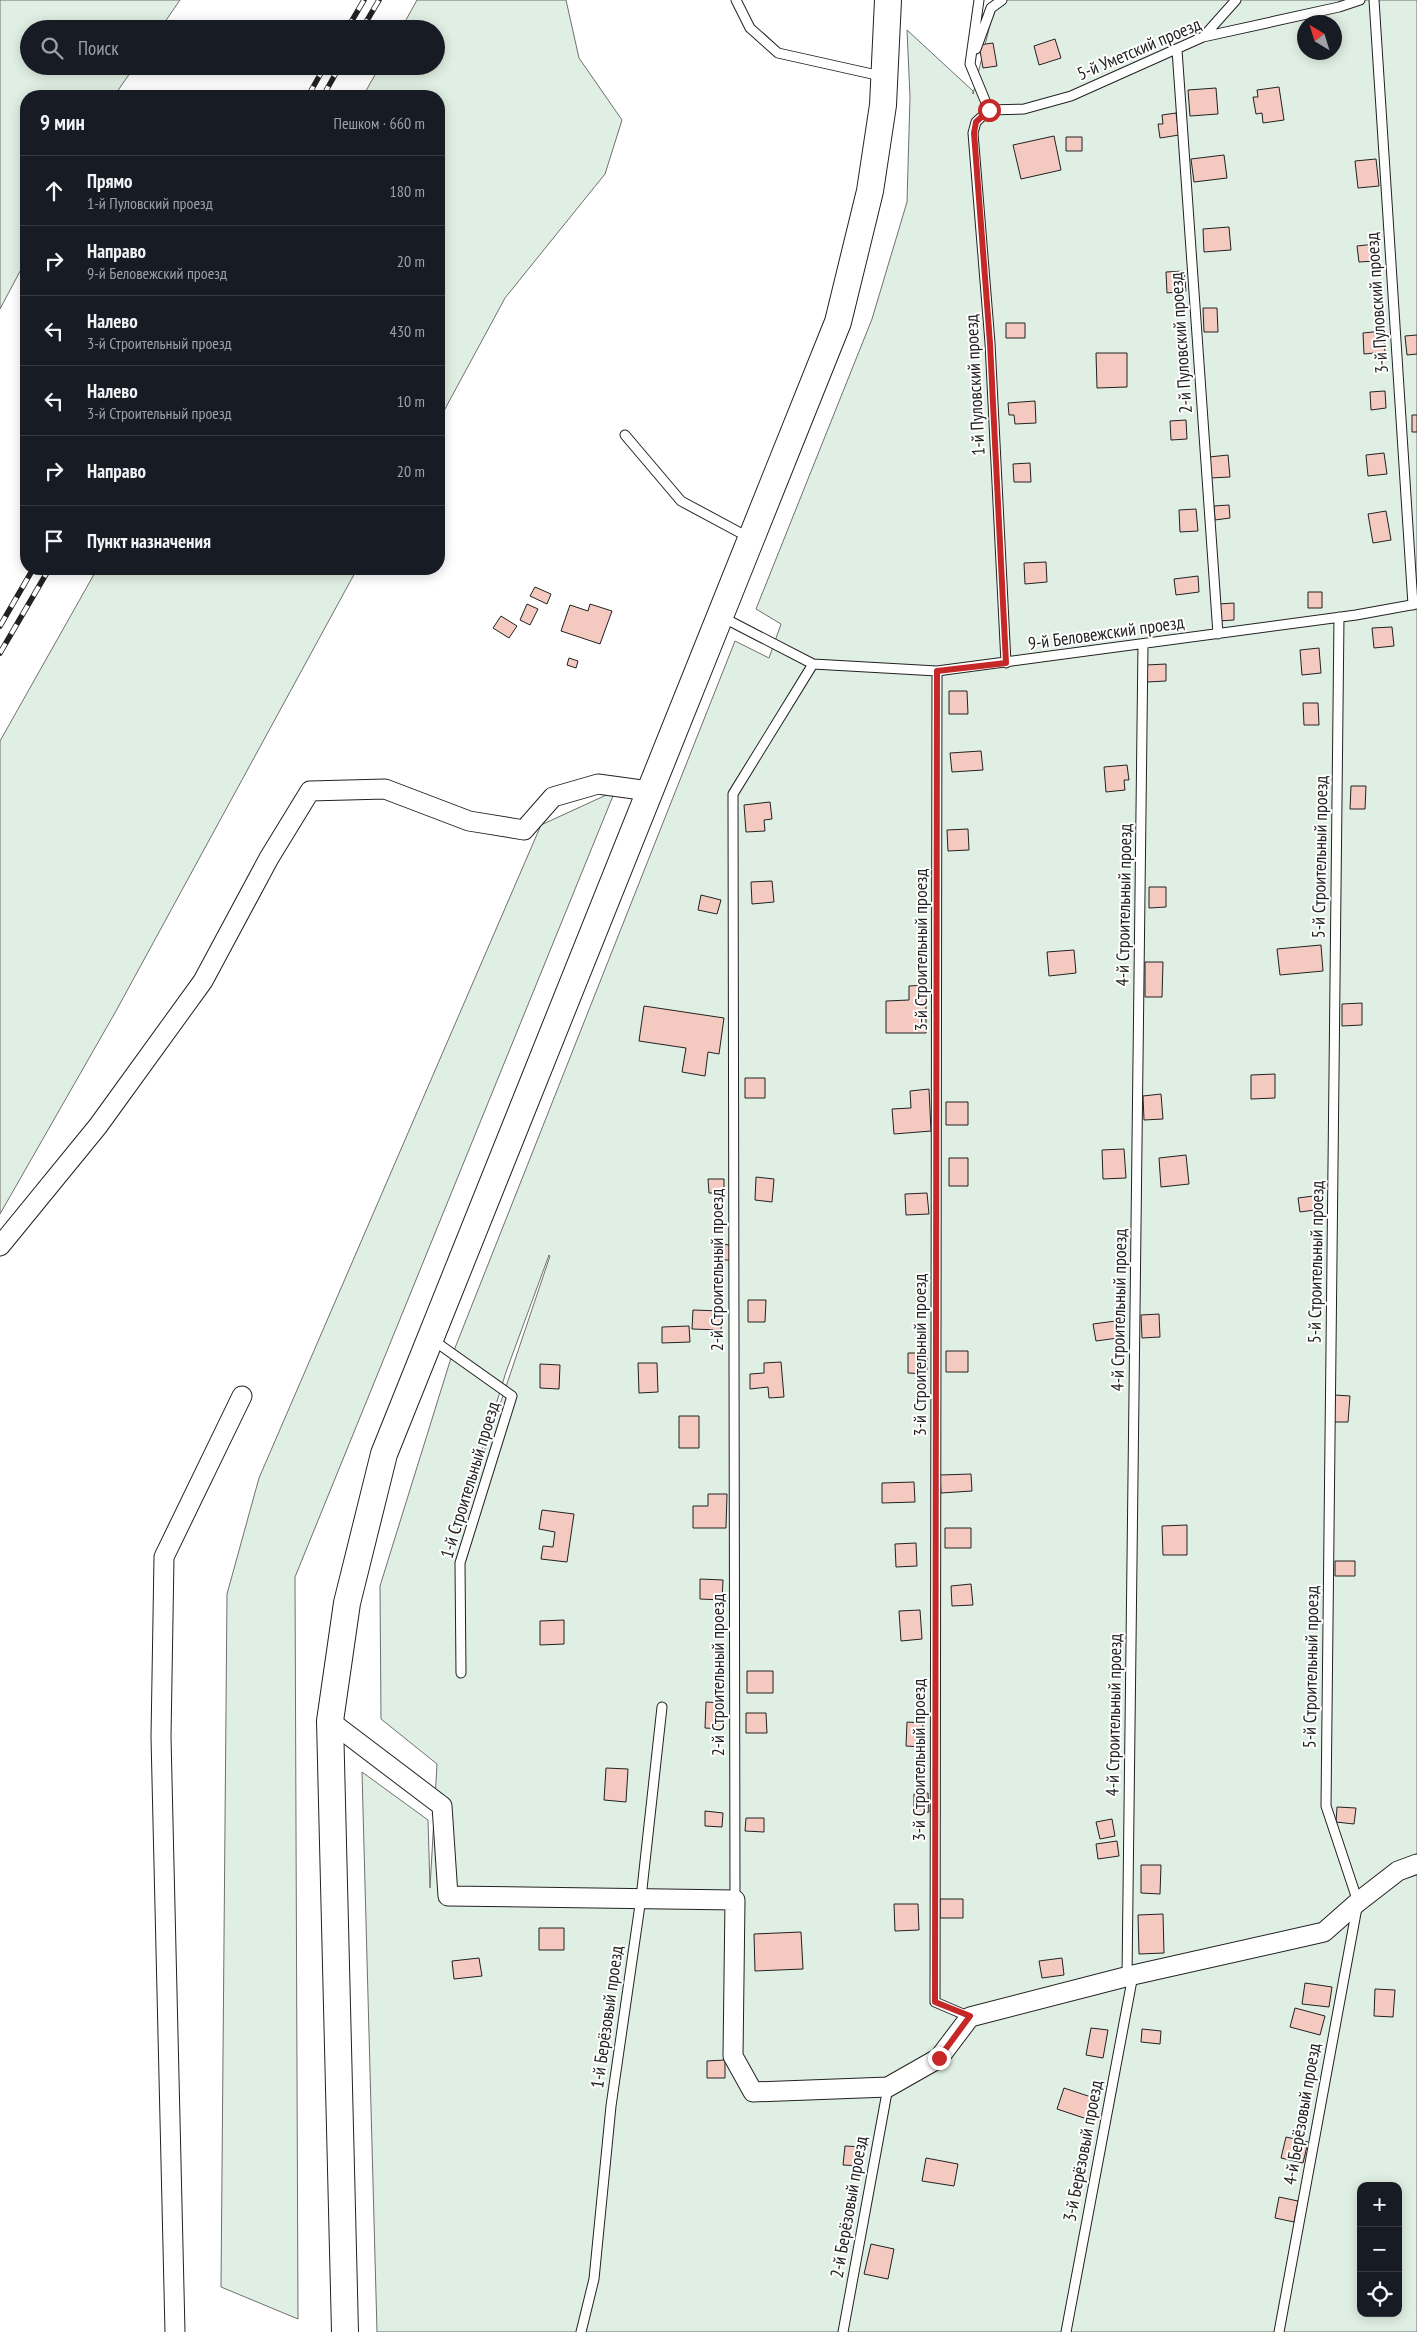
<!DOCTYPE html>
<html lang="ru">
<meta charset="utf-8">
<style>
:root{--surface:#171b24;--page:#242831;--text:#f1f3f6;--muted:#9ea1a6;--line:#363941}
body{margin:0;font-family:"PT Sans Narrow",sans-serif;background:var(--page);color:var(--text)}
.controls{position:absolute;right:15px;bottom:15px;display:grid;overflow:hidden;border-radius:10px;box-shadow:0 2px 12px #0003}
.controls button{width:45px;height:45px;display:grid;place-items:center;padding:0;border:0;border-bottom:1px solid var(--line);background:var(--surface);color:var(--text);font:25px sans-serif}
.compass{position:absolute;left:1297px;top:15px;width:45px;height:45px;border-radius:50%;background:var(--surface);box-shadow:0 2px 12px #0003;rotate:322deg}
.stop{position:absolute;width:15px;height:15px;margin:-11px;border:4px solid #c62828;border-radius:50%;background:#fff}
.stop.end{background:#c62828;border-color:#fff;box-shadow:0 1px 5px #0008}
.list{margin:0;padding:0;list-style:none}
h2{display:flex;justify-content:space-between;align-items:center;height:65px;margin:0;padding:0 20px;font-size:21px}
h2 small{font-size:16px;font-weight:400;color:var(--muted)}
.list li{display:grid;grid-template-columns:32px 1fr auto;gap:15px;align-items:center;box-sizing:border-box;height:70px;padding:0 20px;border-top:1px solid var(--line)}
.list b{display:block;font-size:19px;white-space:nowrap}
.list p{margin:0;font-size:16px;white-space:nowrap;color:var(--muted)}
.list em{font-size:16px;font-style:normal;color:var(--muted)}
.icon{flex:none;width:28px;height:28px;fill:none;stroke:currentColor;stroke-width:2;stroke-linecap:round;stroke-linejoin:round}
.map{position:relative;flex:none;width:1417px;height:2332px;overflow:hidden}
.search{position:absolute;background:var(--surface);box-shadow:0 2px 12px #0003;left:20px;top:20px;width:425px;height:55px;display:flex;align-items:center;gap:12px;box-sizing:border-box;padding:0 18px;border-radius:28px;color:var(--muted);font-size:19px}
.panel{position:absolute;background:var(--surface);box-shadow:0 2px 12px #0003;left:20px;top:90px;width:425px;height:485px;border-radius:20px}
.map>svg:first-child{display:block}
.green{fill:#e0efe3;stroke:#6f6f6f;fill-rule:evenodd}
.building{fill:#f3c9c0;stroke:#222}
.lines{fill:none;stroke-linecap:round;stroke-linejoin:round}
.lane-casing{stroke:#222;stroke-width:11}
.street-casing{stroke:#222;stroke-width:21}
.secondary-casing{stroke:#222;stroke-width:28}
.lane{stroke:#fff;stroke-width:9}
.street{stroke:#fff;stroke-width:19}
.secondary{stroke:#fff;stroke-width:26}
.rail-casing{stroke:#222;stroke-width:5.5}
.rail{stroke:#fff;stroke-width:4;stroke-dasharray:11;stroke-linecap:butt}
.route{stroke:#c62828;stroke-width:6}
.labels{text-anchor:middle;stroke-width:4;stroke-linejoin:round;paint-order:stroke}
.street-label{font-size:18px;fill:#222;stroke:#fff}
</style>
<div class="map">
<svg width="1417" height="2332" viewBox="0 0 1417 2332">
<rect width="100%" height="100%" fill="#fff"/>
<path class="green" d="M0,0h180l-20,29h-131v37h106l-21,30h-88v164l-26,49z
M417,0h149l13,58 43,62 -17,54 -100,124 -66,122v-324h-76l17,-30h56v-37h-35z
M996,0h421v2332h-1040l-15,-560 66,48 2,68 7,-124 -56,-45 -1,-133 71,-228 284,-717 34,17 12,-34 -25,-15 116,-290 35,-117 3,-105 -3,-67 66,61v3zM1304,22h30v30h-30zM549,1255l1,1 -93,276 49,-160zM1361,2186h37v127h-37z
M97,569h260l-241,442 -116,203v-473z
M615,791l-320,786 3,742 -77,-32 6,-693 32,-116 282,-653z"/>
<path class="building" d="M1055,39l6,19 -22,7 -5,-19z
M993,43l4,23 -14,2 -4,-23z
M1279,87l5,33 -21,3 -1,-10 -6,1 -3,-17h5l-1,-7z
M1216,88l2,26 -28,2 -2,-26z
M1176,113l3,22 -19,3 -2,-14h5l-1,-9z
M1054,136l7,34 -40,9 -8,-34z
M1066,137h16v14h-16z
M1224,155l3,23 -33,4 -3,-23z
M1376,159l3,27 -21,2 -3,-27z
M1229,227l2,23 -27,2 -1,-23z
M1375,244l1,17 -17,1 -2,-16z
M1184,271l2,20 -19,2 -1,-21z
M1203,308h14l1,24h-14z
M1006,323h19v15h-19z
M1383,331l2,21 -21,2 -1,-21z
M1417,335v19l-10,1 -2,-19z
M1096,353h31v34l-30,1z
M1385,391l1,17 -15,2 -1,-18z
M1035,401l1,22 -21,1 -1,-9h-5l-1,-12z
M1412,415h5v17h-5z
M1186,420l1,19 -16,1 -1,-19z
M1384,453l3,21 -19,2 -2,-21z
M1228,455l2,22 -20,1 -1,-21z
M1030,463l1,19h-17l-1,-18z
M1229,505l1,13 -15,2 -1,-14z
M1196,509l2,22 -18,1 -1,-22z
M1386,511l5,29 -18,3 -5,-29z
M1046,562l1,20 -22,2 -1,-21z
M1198,576l1,16 -23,3 -2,-16z
M535,587l16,7 -4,10 -17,-8z
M1308,592h14v16h-14z
M1234,603v17l-15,1 -1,-17z
M527,604l11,5 -8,16 -10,-5z
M590,604l22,7 -12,33 -39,-13 9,-26 18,6z
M501,616l16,10 -8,12 -16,-10z
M1392,627l2,19 -20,2 -2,-20z
M1319,648l2,25 -19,2 -2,-25z
M569,658l9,3 -2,7 -9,-3z
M1166,664v17l-19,1 -1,-17z
M949,691h18l1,23h-19z
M1303,703h15l1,22h-15z
M981,751l2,19 -31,2 -2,-19z
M1127,765l2,15h-5l1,10 -19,2 -2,-25z
M1351,786h15l-1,23h-15z
M770,802l2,17 -8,1 1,11 -19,1 -2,-27z
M968,829l1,21 -21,1 -1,-21z
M772,881l2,21 -22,2 -1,-22z
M1149,887h17v20l-17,1z
M701,895l20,5 -4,14 -19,-4z
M1321,945l2,26 -43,4 -3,-26z
M1074,950l2,23 -27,3 -2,-24z
M1145,962h18l-1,35h-17z
M926,985v48h-40v-32l23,-1v-14z
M1362,1003v22l-20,1v-22z
M644,1006l80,12 -5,36 -11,-2 -3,24 -23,-4 4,-24 -47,-7z
M1275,1074v24l-24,1v-24z
M745,1078h20v20h-20z
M929,1089l2,42 -37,3 -2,-25 19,-1 -1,-17z
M1161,1094l2,25 -19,1 -1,-24z
M946,1102h22v23h-22z
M1124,1149l2,29 -23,1 -1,-29z
M1186,1155l3,29 -28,3 -2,-29z
M949,1158h19v28h-19z
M756,1177l18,2 -2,23 -17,-2z
M708,1179h16v14h-15z
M927,1193l2,21 -23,1 -1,-21z
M1321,1195l1,14 -22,3 -2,-14z
M715,1244l17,1v15h-18z
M748,1300h18l-1,22h-17z
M693,1310l29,1 -1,19 -29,-1z
M1159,1314l1,23 -18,1 -1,-23z
M1123,1320l2,17 -29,4 -3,-17z
M689,1326l1,16 -28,1v-16z
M946,1351h22v21h-22z
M908,1353h19v21l-19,-1z
M781,1362l3,35 -15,1 -1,-11 -18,2v-15l14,-1v-10z
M638,1363h19l1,29 -19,1z
M540,1364l20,1 -1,24 -19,-1z
M1335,1395l15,1 -2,26h-14z
M679,1416h20v32h-20z
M971,1474l1,17 -31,2 -1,-18z
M914,1482l1,20 -33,1v-20z
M708,1494h19l-1,34h-33v-22h15z
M542,1510l32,4 -7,48 -26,-3 2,-13 10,1 2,-15 -16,-3z
M1187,1525v30h-24l-1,-29z
M945,1528h26v20h-26z
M916,1543l1,23 -21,1 -1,-23z
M1335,1561h20v15h-20z
M700,1579l23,1 -1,20 -22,-1z
M971,1584l2,21 -21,1 -1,-20z
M920,1610l2,29 -21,2 -2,-30z
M564,1620v24l-24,1v-24z
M747,1671h26v22h-26z
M706,1702l18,1 -2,26 -17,-1z
M746,1713h20l1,20h-21z
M907,1722l16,1 -1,24 -16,-1z
M606,1768l22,1 -2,33 -22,-2z
M928,1793l1,19 -15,1v-19z
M1337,1807l19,1 -2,16 -18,-2z
M705,1811l18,2 -1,14 -17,-1z
M746,1818h18v14l-19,-1z
M1112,1819l3,17 -15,3 -4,-17z
M1117,1841l2,15 -21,3 -2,-15z
M1141,1865h20l-1,29 -19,-1z
M940,1899h23v19h-23z
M894,1904h24l1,26 -24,1z
M1163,1914l1,39 -25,1 -1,-39z
M539,1928h25v22h-25z
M801,1932l2,37 -48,2 -1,-37z
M479,1958l3,18 -28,3 -2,-18z
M1062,1958l2,17 -22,3 -3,-17z
M1305,1983l27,4 -3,20 -27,-3z
M1375,1989l20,1 -2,27 -19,-1z
M1295,2008l30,8 -5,19 -30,-8z
M1091,2028l17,2 -5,28 -17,-3z
M1142,2029l19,2 -1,13 -19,-2z
M725,2060v18h-18v-17z
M1064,2088l30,10 -7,21 -30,-10z
M1286,2137l22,5 -5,21 -22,-5z
M845,2146l18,1 -1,19 -19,-1z
M926,2158l32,6 -4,22 -32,-5z
M1279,2197l19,4 -4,21 -19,-4z
M871,2244l23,5 -6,30 -24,-5z"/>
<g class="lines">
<g class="lane-casing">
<path id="lane" d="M736,0l14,28 28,25 103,23
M979,0l-9,64 19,46
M1374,0l39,605
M1203,37l33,-37
M976,49l15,-41 11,-8
M1177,50l41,584
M989,110l-13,12 -3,11 17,210 16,320
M989,110l35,-1 47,-13 132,-59 136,-30 21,-7
M625,435l56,66 67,36
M722,617l91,47 124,7 419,-56 61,-11
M937,671l-2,1331 35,15
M433,1340l79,56 -52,167 1,110
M735,1900l-2,-1106 80,-130
M1127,1977l16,-1333
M581,2332l13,-53 17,-173 30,-208 21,-191
M843,2332l45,-245
M1066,2332l67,-357
M1279,2332l79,-430 -32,-96 13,-1189"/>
</g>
<g class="street-casing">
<path id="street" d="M0,1246l98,-120 105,-145 66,-123 41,-67 75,-2 84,32 55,9 29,-33 45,-13 51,7
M330,1721l112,85 6,90 287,4 -2,156 20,36 135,-5 51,-29 31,-41 163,-42 191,-43 34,-30 40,-31 19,-7
M175,2332l-14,-595 3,-180 78,-161"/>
</g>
<g class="secondary-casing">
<path id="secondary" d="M345,2332l-15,-611 17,-118 37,-149 454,-1132 32,-131 13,-86 5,-105"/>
</g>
<use href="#lane" class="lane"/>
<use href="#street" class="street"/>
<use href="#secondary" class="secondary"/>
<g class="rail-casing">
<path id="rail" d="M347,29l17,-29
M362,29l17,-29
M308,96l17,-30
M323,96l17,-30
M0,626l33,-57
M0,653l49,-84"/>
</g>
<use href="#rail" class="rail"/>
</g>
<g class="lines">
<path class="route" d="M939,2058l31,-42 -35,-14 2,-1331 69,-8 -16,-320 -16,-210 2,-11 13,-12"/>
</g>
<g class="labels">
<g class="street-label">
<text transform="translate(1139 49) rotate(-23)" y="6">5-й Уметский проезд</text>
<text transform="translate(1377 303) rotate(-94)" y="6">3-й Пуловский проезд</text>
<text transform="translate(1181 343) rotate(-94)" y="6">2-й Пуловский проезд</text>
<text transform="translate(975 385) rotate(-93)" y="6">1-й Пуловский проезд</text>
<text transform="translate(1106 633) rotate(-8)" y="6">9-й Беловежский проезд</text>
<text transform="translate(1320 857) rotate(-89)" y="6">5-й Строительный проезд</text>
<text transform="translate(1124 905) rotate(-89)" y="6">4-й Строительный проезд</text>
<text transform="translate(921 950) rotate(-90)" y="6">3-й Строительный проезд</text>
<text transform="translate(1316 1262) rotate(-89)" y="6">5-й Строительный проезд</text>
<text transform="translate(717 1270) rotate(-90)" y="6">2-й Строительный проезд</text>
<text transform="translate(1119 1310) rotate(-89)" y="6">4-й Строительный проезд</text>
<text transform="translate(920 1355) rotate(-90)" y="6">3-й Строительный проезд</text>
<text transform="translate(470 1480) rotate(-73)" y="6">1-й Строительный проезд</text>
<text transform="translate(1311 1667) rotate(-89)" y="6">5-й Строительный проезд</text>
<text transform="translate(718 1675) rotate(-90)" y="6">2-й Строительный проезд</text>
<text transform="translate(1114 1715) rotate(-89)" y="6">4-й Строительный проезд</text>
<text transform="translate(919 1760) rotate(-90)" y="6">3-й Строительный проезд</text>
<text transform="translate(607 2017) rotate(-82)" y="6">1-й Берёзовый проезд</text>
<text transform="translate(1302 2114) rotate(-80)" y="6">4-й Берёзовый проезд</text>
<text transform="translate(1083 2151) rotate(-79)" y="6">3-й Берёзовый проезд</text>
<text transform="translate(849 2207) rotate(-80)" y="6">2-й Берёзовый проезд</text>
</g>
</g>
</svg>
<div class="controls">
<button>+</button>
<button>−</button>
<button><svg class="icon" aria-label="locate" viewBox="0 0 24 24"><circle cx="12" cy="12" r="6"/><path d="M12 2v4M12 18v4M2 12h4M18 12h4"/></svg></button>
</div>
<svg class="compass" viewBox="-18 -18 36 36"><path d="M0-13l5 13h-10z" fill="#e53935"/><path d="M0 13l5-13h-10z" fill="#9ea1a6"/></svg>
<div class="stop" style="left:989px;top:110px"></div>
<div class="stop end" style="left:939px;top:2058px"></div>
<div class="search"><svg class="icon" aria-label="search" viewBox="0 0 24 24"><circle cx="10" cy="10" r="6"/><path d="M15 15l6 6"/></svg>Поиск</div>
<section class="panel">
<h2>9 мин<small>Пешком · 660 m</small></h2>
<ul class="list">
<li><svg class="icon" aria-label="ahead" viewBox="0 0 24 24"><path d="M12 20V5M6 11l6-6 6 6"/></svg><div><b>Прямо</b><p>1-й Пуловский проезд</p></div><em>180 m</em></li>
<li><svg class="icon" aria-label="right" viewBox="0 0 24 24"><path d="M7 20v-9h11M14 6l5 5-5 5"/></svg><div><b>Направо</b><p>9-й Беловежский проезд</p></div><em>20 m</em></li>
<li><svg class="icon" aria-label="left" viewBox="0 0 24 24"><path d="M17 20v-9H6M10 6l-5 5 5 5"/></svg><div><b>Налево</b><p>3-й Строительный проезд</p></div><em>430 m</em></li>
<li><svg class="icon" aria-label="left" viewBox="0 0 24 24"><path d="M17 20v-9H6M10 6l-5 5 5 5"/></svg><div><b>Налево</b><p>3-й Строительный проезд</p></div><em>10 m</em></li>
<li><svg class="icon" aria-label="right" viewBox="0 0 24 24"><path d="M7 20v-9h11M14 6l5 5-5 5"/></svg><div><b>Направо</b></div><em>20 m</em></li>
<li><svg class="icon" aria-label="arrive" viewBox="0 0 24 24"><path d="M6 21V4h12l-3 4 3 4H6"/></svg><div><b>Пункт назначения</b></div></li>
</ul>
</section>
</div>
